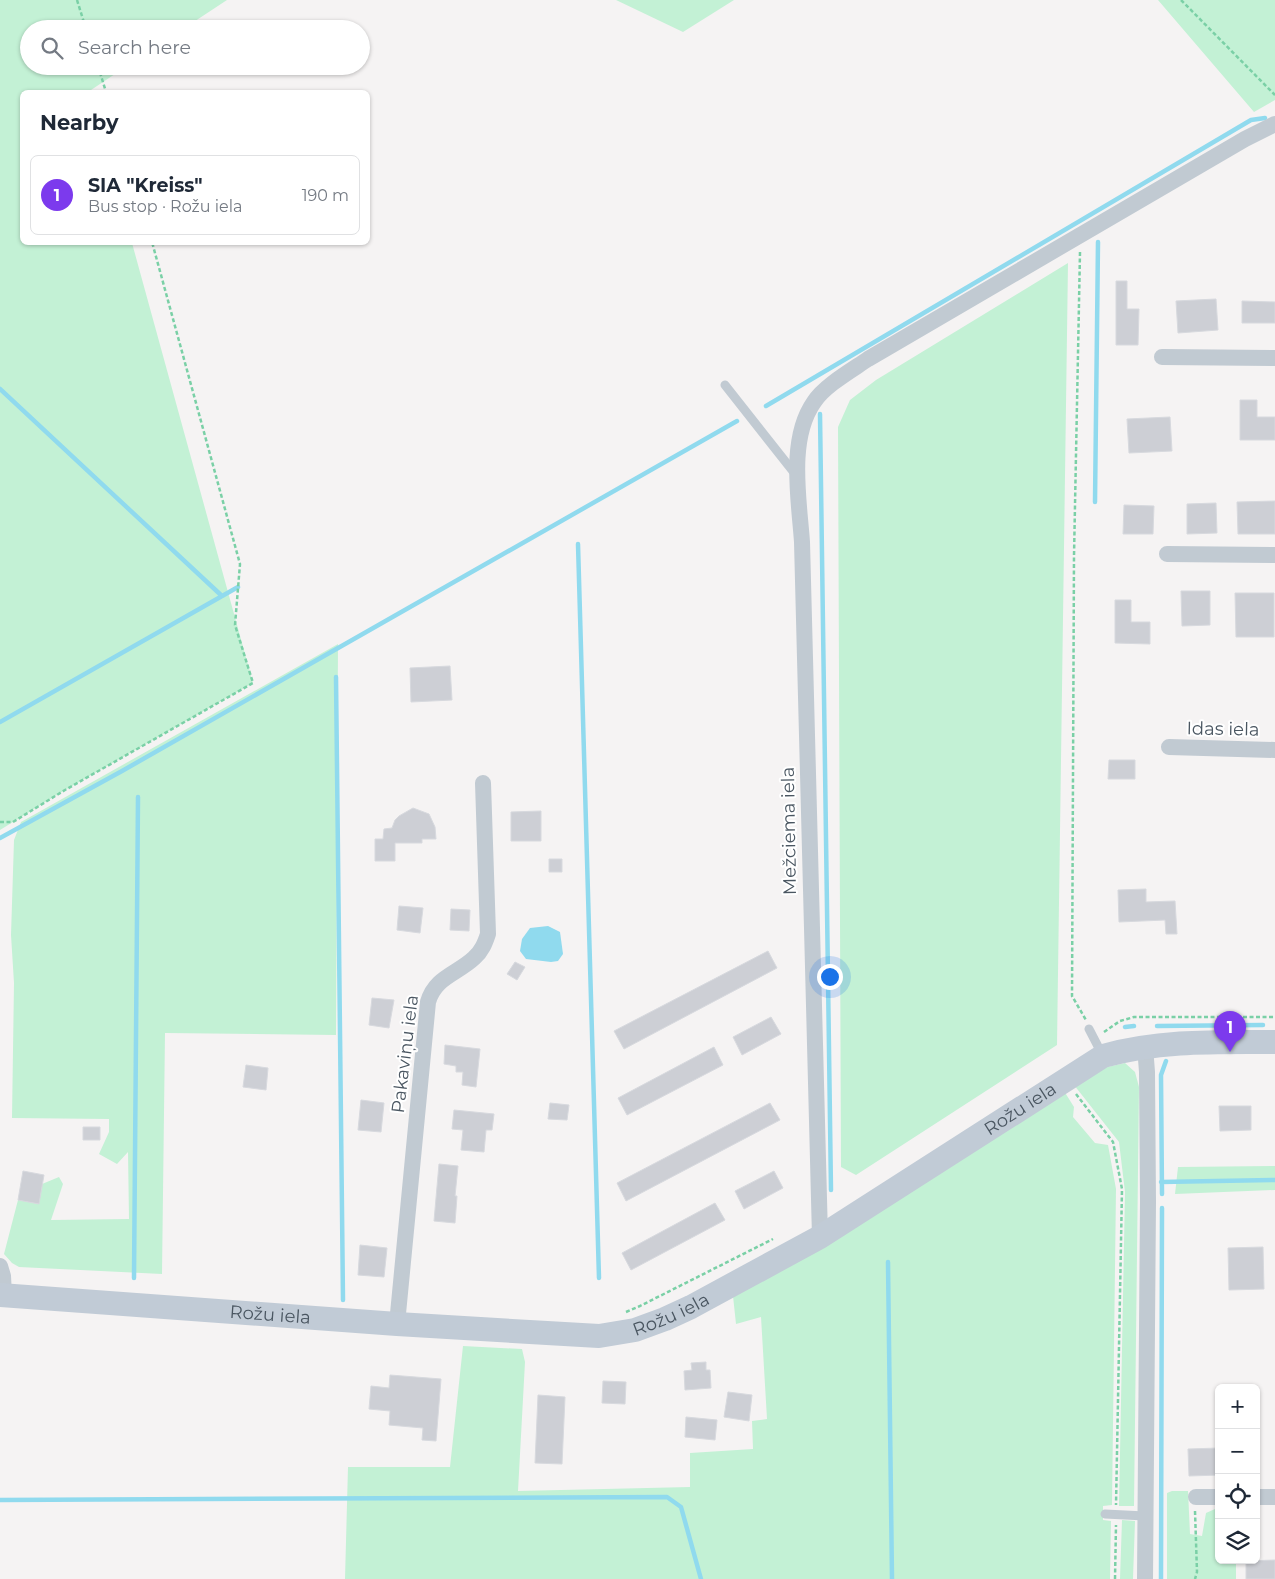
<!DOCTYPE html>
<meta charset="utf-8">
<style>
:root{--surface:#fff;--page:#f2f2f3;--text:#1f2937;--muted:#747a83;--line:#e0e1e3;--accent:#7c3aed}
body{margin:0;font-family:Montserrat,sans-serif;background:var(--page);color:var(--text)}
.controls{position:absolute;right:15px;bottom:15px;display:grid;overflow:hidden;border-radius:8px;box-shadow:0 1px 4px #0004}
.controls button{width:45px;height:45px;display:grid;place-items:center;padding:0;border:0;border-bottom:1px solid var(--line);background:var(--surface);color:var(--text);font:25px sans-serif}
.you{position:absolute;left:829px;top:976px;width:18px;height:18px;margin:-12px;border:4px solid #fff;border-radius:50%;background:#1a73e8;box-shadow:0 0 0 8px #1a73e833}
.badge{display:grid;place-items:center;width:32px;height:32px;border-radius:50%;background:var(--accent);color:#fff;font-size:16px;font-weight:700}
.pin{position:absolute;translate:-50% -41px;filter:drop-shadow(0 1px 2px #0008)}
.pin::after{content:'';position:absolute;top:26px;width:18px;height:15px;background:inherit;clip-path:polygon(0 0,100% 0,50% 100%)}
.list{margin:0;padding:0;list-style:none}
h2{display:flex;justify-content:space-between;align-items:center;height:65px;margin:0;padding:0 20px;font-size:21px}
h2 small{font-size:16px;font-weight:400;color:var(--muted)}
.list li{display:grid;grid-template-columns:32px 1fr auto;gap:15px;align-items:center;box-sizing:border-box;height:80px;margin:0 10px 10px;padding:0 10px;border:1px solid var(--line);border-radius:8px}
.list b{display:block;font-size:19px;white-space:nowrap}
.list p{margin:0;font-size:16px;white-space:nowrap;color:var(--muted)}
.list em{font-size:16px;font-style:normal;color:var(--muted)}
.icon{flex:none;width:28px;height:28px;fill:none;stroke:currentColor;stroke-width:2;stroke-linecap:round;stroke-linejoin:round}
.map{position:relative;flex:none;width:1275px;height:1579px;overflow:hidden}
.search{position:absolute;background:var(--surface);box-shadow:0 1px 4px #0004;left:20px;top:20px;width:350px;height:55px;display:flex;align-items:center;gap:12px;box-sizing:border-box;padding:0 18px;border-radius:28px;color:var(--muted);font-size:19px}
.panel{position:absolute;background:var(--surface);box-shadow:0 1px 4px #0004;left:20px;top:90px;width:350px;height:155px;border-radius:8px}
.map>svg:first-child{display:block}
.green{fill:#c3f1d5}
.water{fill:#90daee}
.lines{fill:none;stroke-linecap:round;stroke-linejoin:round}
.stream{stroke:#90daee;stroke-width:4.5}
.building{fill:#cdcfd5;stroke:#d7d9de}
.path{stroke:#7ad0a6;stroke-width:2.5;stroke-dasharray:4 2.5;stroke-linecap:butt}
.lane{stroke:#c1cad2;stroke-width:9}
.street{stroke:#c1cad2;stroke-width:16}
.secondary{stroke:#c1cbd6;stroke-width:24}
.labels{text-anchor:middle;stroke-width:4;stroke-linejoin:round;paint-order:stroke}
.street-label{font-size:18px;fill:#4a5661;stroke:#fff}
</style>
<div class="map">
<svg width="1275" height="1579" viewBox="0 0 1275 1579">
<rect width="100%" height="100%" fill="#f5f3f3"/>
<path class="green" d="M0,0h227l-44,29h-154v37h98l-36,24v2h-69v150l110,1 121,440 -188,107 -65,40z
M616,0h118l-51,32z
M1158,0h117v100l-21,12z
M1068,263l-11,782 -201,130 -15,-8 -3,-740 12,-27 26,-20z
M338,644l-2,391 -171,-2 -3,241 -143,-7 -7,-4 -8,-9 14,-54 21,4 3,-20 17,-7 4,7 -12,36 78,-1 -1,-67 -11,12 -18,-10 10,-22v-13l-97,-1 2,-135 -3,-48 3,-95 7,-18z
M1125,1063l10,9 4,15 -5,419h-15l6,-314 -6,-50 -45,-57 25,-16z
M1064,1091l10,16 -1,10 22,26 13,2 8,44 -4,316 -9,1v14l8,1 -1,58h-765l3,-112h102l13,-121 59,3 3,13 -7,129 172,-4v-34l63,-4 -1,-28 15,-2 -6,-102 -25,7 -3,-28z
M1275,1166v24l-100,4 3,-27z
M1172,1491h16l2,43 12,2 4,-23 9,-4h4v51h17v19h-69v-86z
M1122,1520l13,1 -2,58h-13z"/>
<path class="water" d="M548,926l12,6 3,22 -5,7 -7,1 -25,-3 -6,-8 2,-12 8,-11z"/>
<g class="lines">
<path class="stream" d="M0,389l222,207
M766,406l485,-286 14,-2
M820,414l11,776
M1095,502l3,-260
M578,544l21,734
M336,677l7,623
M0,722l238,-135
M0,838l122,-67 615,-350
M1157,1026l106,-1
M1125,1027l9,-1
M1161,1182l114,-2
M1162,1194l-1,-119 5,-14
M888,1262l4,317
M134,1278l4,-481
M0,1500l667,-3 14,10 20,72
M1161,1579l1,-371"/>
</g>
<path class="building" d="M1116,281h11v28h12l-1,36h-22z
M1216,299l2,31 -40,3 -2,-32z
M1242,301l33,1v21h-33z
M1240,400h17v17h18v23h-35z
M1170,417l2,34 -43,2 -2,-34z
M1275,501v33h-37l-1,-32z
M1216,503l1,30 -30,1v-30z
M1124,505l30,1 -1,28h-30z
M1181,591h29v34l-28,1z
M1235,593h39v44h-38z
M1115,600h16v22h19v22l-35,-1z
M450,666l2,34 -41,2 -1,-34z
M1109,760h26v19h-27z
M413,808l16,6 6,13 1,12h-14v4h-27v18h-20v-22h8l1,-10 8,-1 3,-8 4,-4z
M541,811v30h-30v-29z
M549,859h13v13h-13z
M1146,889v13l29,-1 2,33h-11l-1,-14 -46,2 -1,-32z
M399,906l24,2 -3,25 -23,-3z
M451,909l19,1 -1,21 -19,-1z
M768,951l9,17 -153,81 -10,-18z
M515,962l10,5 -8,13 -10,-6z
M372,998l22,2 -5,28 -20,-3z
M771,1017l10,17 -39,21 -9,-18z
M445,1045l35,4 -4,38 -14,-2 1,-13h-7v-6l-12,-2z
M714,1047l9,18 -96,50 -9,-17z
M246,1065l22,3 -2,22 -23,-3z
M361,1100l23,3 -3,29 -23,-2z
M550,1103l19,2 -2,15 -19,-1z
M770,1103l10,17 -154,81 -9,-18z
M1219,1106h32v24l-31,1z
M454,1110l40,4 -2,16h-6l-2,22 -23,-2 2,-20 -11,-1z
M83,1127h17v13h-17z
M439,1164l19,2 -3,30h2l-2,27 -21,-2z
M23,1171l21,4 -5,29 -21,-4z
M774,1171l9,17 -39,21 -9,-18z
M715,1203l10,17 -94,50 -9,-17z
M360,1245l27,3 -3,29 -26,-2z
M1263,1247l1,42 -35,1 -1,-42z
M706,1362v8h4l1,18 -26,2 -1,-19 8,-1 -1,-7z
M390,1375l51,4 -5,62 -14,-1 1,-12 -34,-3 1,-14 -21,-2 2,-23 18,2z
M603,1381l23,1 -1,22 -23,-1z
M728,1392l24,3 -3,26 -25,-4z
M538,1395l27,2 -3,67 -27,-1z
M686,1417l31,3 -2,20 -30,-3z
M1219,1448v27l-30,1 -1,-27z
M1275,1560v19h-29v-18z"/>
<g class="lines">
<path class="path" d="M77,0l9,29
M1181,0l94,95
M98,66l8,26
M1080,252l-6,304 -2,440 14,24
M0,822h13l52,-32 188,-107 -18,-58 5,-61 -88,-322
M1104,1032l16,-11 14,-4h141
M1076,1094l37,48 9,47 -6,316
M626,1312l14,-6 133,-67
M1195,1511l2,61 -2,7
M1115,1579l1,-54"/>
<path class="lane" d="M725,385l71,90
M1089,1029l14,27
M1105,1514l40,2"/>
<path class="street" d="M1162,357l113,1
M1167,554l108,1
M1169,747l106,3
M820,1237l-18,-695c-3,-43 -14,-103 12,-140 10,-16 38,-32 54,-43l377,-220 30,-15
M0,1266l3,10 1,19
M397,1324l31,-322c7,-25 29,-28 46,-44 8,-7 11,-15 14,-24l-5,-151
M1196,1497h23
M1256,1497h19
M1145,1579l3,-377 -1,-130 -2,-26"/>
<path class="secondary" id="s1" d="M0,1295l397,29 150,9 52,3 36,-6 30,-11 26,-12 129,-70 283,-181c57,-16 114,-14 172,-14"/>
</g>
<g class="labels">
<g class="street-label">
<text transform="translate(1223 729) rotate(1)" y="6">Idas iela</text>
<text transform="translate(789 831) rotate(-91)" y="6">Mežciema iela</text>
<text transform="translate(405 1054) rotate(-83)" y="6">Pakaviņu iela</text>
<text dy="6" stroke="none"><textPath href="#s1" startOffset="1082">Rožu iela</textPath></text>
<text dy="6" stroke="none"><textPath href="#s1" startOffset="676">Rožu iela</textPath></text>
<text dy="6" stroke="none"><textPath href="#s1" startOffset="271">Rožu iela</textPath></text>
</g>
</g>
</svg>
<div class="controls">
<button>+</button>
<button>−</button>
<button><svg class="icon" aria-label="locate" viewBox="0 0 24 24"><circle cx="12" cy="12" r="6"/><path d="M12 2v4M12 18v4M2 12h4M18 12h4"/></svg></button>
<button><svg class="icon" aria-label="layers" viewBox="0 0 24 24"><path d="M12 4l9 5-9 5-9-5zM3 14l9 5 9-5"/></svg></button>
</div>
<div class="you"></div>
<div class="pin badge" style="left:1230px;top:1052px">1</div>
<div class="search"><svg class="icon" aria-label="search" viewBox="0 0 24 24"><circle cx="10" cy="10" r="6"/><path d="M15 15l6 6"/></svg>Search here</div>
<section class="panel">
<h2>Nearby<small></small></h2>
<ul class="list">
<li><span class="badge">1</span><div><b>SIA &quot;Kreiss&quot;</b><p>Bus stop · Rožu iela</p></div><em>190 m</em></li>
</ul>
</section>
</div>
